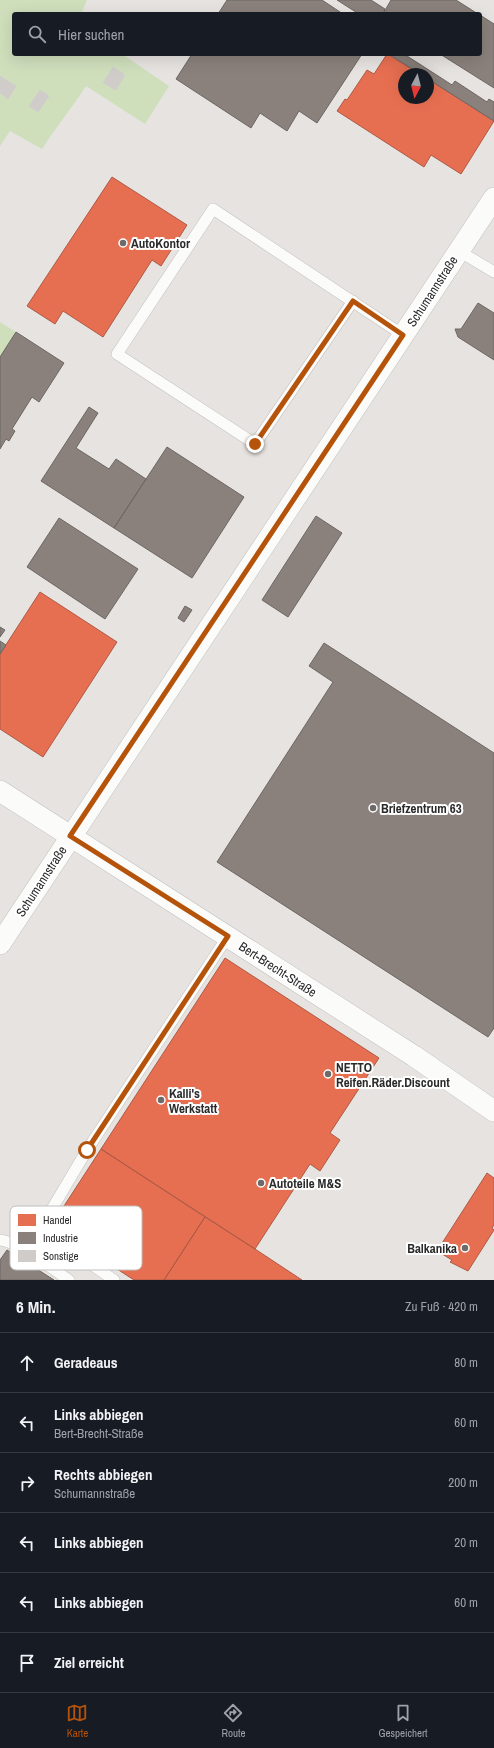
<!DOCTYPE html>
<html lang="de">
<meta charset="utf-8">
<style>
:root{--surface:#171b24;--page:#20242c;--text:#f1f3f6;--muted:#9ea1a6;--line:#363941;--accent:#b45309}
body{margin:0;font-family:"Archivo Narrow",sans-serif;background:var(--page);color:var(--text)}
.compass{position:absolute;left:398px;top:68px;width:36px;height:36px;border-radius:50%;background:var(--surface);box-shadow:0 4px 16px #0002;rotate:187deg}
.stop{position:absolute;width:12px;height:12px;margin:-9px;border:3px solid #b45309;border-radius:50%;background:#fff}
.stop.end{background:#b45309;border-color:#fff;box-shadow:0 1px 4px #0008}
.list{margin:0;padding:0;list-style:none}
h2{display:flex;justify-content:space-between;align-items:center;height:52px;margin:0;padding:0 16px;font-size:17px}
h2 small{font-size:13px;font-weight:400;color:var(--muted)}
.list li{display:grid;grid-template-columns:26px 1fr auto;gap:12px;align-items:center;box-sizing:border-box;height:60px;padding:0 16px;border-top:1px solid var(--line)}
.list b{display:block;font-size:15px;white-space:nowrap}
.list p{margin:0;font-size:13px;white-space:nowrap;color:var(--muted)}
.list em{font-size:13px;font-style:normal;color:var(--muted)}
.icon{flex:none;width:22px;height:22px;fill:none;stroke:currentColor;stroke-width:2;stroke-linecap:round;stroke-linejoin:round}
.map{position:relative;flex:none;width:494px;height:1280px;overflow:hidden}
.search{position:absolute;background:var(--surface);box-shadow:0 4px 16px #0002;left:12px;right:12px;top:12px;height:44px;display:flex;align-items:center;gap:10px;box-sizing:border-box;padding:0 14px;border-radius:4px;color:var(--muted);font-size:15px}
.sheet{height:412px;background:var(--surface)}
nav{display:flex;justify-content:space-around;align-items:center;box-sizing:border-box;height:56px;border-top:1px solid var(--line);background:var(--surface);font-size:11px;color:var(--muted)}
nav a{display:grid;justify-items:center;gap:2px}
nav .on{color:var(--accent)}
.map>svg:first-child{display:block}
.park{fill:#cfdfbc}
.shops{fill:#e76f51;stroke:#ae5a45}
.industry{fill:#8a817c;stroke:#6d6763}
.building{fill:#cfccc9;stroke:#d2cfcc}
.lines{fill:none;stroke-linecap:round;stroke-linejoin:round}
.lane-casing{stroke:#c2c1c1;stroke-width:12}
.street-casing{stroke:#c2c1c1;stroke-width:22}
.lane{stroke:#fbfbfa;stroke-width:11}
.street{stroke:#fbfbfa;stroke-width:21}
.route{stroke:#b45309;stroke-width:5}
.poi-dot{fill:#6c6b6a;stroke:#fff;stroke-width:1.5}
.labels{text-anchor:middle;stroke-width:4;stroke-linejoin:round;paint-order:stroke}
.poi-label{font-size:13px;font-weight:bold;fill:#2a2a2a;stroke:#fff;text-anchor:start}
.street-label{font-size:13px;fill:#2a2a2a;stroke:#fff}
.key{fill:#fff;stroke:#bfbfbf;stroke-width:1}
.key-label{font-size:11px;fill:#2a2a2a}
</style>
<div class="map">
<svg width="494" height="1280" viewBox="0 0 494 1280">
<rect width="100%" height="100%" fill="#e7e3e0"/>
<path class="park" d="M0,0h87l-6,14h-67v40h108l47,32 -24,38 -59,-38c-14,22 -30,41 -44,63l-32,-18 -10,15z
M0,322l16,10 -16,25z"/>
<path class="shops" d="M387,54l33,20h-16v24h24v-19l66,42 -33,53 -30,-19 -7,12 -87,-56 8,-12 2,1 20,-30 7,4z
M112,177l75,48 -26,41 -9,-6 -49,77 -40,-26 -8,13 -28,-18z
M40,592l77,50 -74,115 -43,-28v-75z
M225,958l154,100 -49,75 10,7 -20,31 -10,-7 -55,85 -154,-100z
M101,1149l104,68 -41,63h-30l-83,-54z
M487,1173l7,5v47l-2,3 2,2 -26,41 -18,-9 2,-2 -15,-9z
M205,1217l50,32 47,31h-138z"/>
<path class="industry" d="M227,0h95l21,14h-125z
M337,0h34l14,9 -2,5h-24z
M391,0h65l22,14h-95z
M480,15l14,9v64l-54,-34h40z
M192,54h170l-45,69 -18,-12 -12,20 -27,-18 -9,15 -75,-49z
M389,54h15l48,31 3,-4 32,21 2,-3 5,3v19l-66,-42v-5h-8z
M478,303l16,10v47l-36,-23 -3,-8h6z
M16,332l48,31 -25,39 -7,-5 -20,32 3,2 -6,10 -3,-2 -6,10v-92z
M89,407l9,6 -22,35 33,21 7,-10 30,20 -32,49 -73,-47z
M167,447l77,50 -52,81 -78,-50z
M316,516l26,17 -54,84 -26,-17z
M59,518l79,51 -33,50 -78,-52z
M185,606l7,4 -8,12 -6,-4z
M0,627l5,3 -5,7z
M0,641l6,4 -6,9z
M324,643l170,110v275l-6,9 -271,-175 116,-180 -24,-16z
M7,1250l47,30h-54v-20z"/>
<path class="building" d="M113,67l12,8 -9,15 -13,-7z
M0,76l16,10 -8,13 -8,-6z
M40,90l9,6 -11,16 -9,-6z"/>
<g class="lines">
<g class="lane-casing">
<path id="lane" d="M459,251l35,21
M353,301l-98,143 -138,-90 96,-145c64,42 127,84 190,126
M0,1240c19,2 52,29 69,40
M114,1280l-74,-51 47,-79 141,-214"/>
</g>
<g class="street-casing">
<path id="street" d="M0,791l414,265 80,55
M0,944l494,-746"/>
</g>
<use href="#lane" class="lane"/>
<use href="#street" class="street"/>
</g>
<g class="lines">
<path class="route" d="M87,1150l141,-214 -158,-100 333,-501 -50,-34 -98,143"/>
</g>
<g class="poi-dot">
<circle cx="123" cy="243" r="4"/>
<circle cx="373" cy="808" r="4"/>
<circle cx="328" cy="1074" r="4"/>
<circle cx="161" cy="1100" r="4"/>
<circle cx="261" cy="1183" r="4"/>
<circle cx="465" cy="1248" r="4"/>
</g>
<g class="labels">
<g class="poi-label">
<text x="131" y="248">AutoKontor</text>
<text x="381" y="813">Briefzentrum 63</text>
<text x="336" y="1072">NETTO<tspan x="336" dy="15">Reifen.Räder.Discount</tspan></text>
<text x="169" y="1098">Kalli's<tspan x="169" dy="15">Werkstatt</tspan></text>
<text x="269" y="1188">Autoteile M&amp;S</text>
<text x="457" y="1253" text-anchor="end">Balkanika</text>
</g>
<g class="street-label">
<text transform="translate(432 291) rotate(-57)" y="5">Schumannstraße</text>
<text transform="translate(41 881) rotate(-57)" y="5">Schumannstraße</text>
<text transform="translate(278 969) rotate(33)" y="5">Bert-Brecht-Straße</text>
</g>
</g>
<rect x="10" y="1206" width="132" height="64" rx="6" class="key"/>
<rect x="18" y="1214" width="18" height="12" fill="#e76f51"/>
<rect x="18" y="1232" width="18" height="12" fill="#8a817c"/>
<rect x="18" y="1250" width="18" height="12" fill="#cfccc9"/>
<g class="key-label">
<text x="43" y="1224">Handel</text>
<text x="43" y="1242">Industrie</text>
<text x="43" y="1260">Sonstige</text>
</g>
</svg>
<svg class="compass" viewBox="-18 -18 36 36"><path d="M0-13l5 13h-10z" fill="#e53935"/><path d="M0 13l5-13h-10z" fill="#9ea1a6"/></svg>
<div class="stop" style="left:87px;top:1150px"></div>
<div class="stop end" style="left:255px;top:444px"></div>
<div class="search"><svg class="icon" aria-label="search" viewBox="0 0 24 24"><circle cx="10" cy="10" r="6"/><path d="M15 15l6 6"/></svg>Hier suchen</div>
</div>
<section class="sheet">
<h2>6 Min.<small>Zu Fuß · 420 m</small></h2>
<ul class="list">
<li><svg class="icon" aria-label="ahead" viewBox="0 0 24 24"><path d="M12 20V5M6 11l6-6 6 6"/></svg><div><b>Geradeaus</b></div><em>80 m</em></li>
<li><svg class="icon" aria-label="left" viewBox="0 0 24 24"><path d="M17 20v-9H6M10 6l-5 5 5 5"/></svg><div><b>Links abbiegen</b><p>Bert-Brecht-Straße</p></div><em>60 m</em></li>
<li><svg class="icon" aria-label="right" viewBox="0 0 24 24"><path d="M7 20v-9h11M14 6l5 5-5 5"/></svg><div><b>Rechts abbiegen</b><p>Schumannstraße</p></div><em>200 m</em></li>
<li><svg class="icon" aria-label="left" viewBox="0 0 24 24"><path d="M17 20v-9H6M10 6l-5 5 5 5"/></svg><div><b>Links abbiegen</b></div><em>20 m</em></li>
<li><svg class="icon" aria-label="left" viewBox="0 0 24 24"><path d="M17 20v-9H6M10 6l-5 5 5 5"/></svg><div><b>Links abbiegen</b></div><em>60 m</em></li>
<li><svg class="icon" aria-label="arrive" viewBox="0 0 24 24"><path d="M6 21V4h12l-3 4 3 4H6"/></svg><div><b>Ziel erreicht</b></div></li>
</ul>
</section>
<nav>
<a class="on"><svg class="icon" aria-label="map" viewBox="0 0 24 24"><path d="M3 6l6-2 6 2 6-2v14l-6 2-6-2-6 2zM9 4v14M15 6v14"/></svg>Karte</a>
<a><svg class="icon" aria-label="directions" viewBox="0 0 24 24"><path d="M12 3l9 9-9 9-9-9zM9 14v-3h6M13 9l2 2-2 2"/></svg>Route</a>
<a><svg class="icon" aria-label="saved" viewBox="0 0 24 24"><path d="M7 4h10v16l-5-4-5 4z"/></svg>Gespeichert</a>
</nav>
